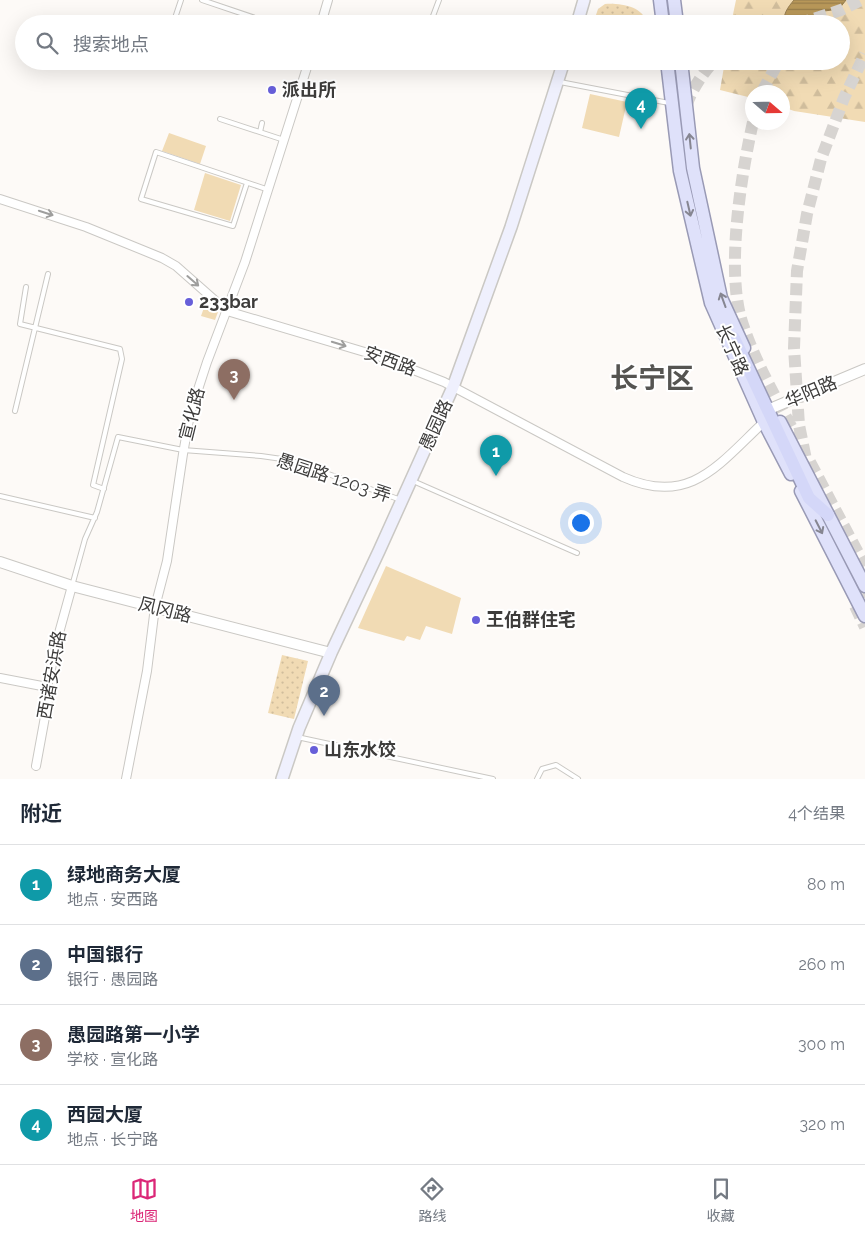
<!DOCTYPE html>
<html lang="zh">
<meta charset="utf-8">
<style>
:root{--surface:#fff;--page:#f2f2f3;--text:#1f2937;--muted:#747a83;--line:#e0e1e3;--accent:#db2777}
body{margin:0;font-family:Raleway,"Noto Sans SC",sans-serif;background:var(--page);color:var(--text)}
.compass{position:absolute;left:745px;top:85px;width:45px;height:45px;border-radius:50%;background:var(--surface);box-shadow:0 5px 20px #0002;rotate:110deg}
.you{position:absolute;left:580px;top:522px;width:18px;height:18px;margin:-12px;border:4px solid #fff;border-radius:50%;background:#1a73e8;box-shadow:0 0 0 8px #1a73e833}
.badge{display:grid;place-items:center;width:32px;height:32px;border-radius:50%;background:var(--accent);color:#fff;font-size:16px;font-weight:700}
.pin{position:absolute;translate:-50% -41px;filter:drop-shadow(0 1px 2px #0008)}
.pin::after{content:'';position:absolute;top:26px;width:18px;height:15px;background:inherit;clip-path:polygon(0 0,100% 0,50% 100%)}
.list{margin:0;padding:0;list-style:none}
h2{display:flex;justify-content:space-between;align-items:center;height:65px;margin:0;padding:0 20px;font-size:21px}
h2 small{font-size:16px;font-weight:400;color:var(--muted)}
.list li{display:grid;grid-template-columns:32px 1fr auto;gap:15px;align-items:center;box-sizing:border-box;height:80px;padding:0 20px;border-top:1px solid var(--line)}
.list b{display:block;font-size:19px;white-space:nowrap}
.list p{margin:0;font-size:16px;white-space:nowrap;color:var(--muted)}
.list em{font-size:16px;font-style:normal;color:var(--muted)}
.icon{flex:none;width:28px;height:28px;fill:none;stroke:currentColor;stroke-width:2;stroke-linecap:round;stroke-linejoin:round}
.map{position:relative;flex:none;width:865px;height:779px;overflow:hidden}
.search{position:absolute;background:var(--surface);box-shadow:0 5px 20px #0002;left:15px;right:15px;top:15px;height:55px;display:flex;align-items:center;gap:12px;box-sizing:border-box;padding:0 18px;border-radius:28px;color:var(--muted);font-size:19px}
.sheet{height:385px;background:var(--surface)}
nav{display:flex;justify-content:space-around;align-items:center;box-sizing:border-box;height:70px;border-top:1px solid var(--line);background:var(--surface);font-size:14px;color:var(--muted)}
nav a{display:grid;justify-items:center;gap:2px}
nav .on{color:var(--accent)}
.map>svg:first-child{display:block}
.grass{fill:url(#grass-dots)}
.forest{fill:url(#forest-firs)}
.park{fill:url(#park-crowns)}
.garden{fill:#f1dbb4}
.water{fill:url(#water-rules);stroke:#947c50}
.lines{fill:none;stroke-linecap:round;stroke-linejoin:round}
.trunk-tunnel{stroke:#d7d4d1;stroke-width:12;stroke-dasharray:12 6;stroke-linecap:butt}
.service-casing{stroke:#cac8c4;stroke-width:6}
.minor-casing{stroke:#cac8c4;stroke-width:10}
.tertiary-casing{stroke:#cac8c4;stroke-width:12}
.secondary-casing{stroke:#cac8c4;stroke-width:14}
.primary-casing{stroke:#999ab5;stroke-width:15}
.trunk-casing{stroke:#999ab5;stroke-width:15}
.service{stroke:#fff;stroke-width:4}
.minor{stroke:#fff;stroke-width:8}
.tertiary{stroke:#fff;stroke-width:10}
.secondary{stroke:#eff0fd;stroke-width:11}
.primary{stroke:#dfe1fa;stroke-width:12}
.trunk{stroke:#d4d7f8;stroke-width:12}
.oneway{stroke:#868691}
.oneway2{stroke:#9e9e9d}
.poi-dot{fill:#675fd9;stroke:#fff;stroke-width:2}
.labels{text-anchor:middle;stroke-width:4;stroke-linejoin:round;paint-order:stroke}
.poi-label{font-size:18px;font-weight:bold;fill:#3d3c3b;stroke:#fff;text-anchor:start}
.street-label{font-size:18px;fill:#3d3c3b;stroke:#fff}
.town-label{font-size:28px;font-weight:bold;fill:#555451;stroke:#fff}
</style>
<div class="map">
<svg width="865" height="779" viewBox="0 0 865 779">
<defs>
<pattern id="grass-dots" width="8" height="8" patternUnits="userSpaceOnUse" patternTransform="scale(1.25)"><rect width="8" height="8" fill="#f1dbb4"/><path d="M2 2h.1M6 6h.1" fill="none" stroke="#d0bd9c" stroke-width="1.8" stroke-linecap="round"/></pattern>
<pattern id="forest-firs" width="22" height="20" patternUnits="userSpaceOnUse" patternTransform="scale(1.25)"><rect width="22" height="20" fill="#f1dbb4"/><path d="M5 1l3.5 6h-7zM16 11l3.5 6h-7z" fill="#d0bd9c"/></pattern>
<pattern id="park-crowns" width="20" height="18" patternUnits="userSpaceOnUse" patternTransform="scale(1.25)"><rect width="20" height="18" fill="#f1dbb4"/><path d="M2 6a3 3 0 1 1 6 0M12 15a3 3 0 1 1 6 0" fill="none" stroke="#d0bd9c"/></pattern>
<pattern id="water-rules" width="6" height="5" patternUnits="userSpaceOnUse" patternTransform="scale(1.25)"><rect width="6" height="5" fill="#b99859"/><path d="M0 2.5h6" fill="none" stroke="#987d4b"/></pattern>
</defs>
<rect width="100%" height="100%" fill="#fdfaf7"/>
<path class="grass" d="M605,4c15,-1 39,2 42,20h-12l-18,-4 -8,4h-16l5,-15z
M282,655l26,6 -14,58 -26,-6z"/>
<path class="forest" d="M736,0h129v122l-71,-11 -11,-4 -1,-15h-30v6l-32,-8 5,-29h116v-37h-110z"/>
<path class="park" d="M206,302l8,9 4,1 -3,8 -14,-4z"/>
<path class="garden" d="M590,94l37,8 -8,35 -37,-9z
M169,133l37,13 -6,18 -38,-13z
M205,173l36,12 -11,36 -36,-11z
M386,566l75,32 -9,36 -26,-8 -6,14 -13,-4 -3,5 -46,-13z"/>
<path class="water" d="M794,0h52l-7,9 -22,3 -1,2c4,5 10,4 13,10h-44c-3,-9 3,-17 9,-24z"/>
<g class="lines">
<path class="trunk-tunnel" d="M798,24l43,-14 20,-10
M762,92l17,-31
M753,122c-12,53 -28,152 -10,203 13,39 35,76 54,113
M685,133l-1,13 3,26
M679,141c2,-31 14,-57 35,-80
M810,462l55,104
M809,474l-10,-49 -5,-77 3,-77 10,-57 14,-55 23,-61 21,-44
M855,577l10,21
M855,606l10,21"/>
<g class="service-casing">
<path id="service" d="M202,0l71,24
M173,24l8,-24
M430,24l9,-24
M402,61l5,2 1,-2
M560,82l109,21
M220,119l64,21
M260,132l2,-9
M247,183l-14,43 -92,-27 15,-47 110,37 2,1
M26,287l-6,37 100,25 2,10 -29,126 11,4
M15,411l33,-137
M413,481l164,72
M0,496l95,22
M72,586l13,-47 12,-27 21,-75 65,13 78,6 28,4 112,40
M297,737l196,42
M537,779l5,-10 14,-4 22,14"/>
</g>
<g class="minor-casing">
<path id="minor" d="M321,24l7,-24
M0,199l86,28 76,31 14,8 51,45 151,45 66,26 179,95c67,30 96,-13 141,-55
M0,678l47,9
M36,766l13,-71 -2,-8 12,-54 13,-47
M126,779l21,-108 8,-64 12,-46 16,-107 7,-40 17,-52 38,-100 64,-201"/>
</g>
<g class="tertiary-casing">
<path id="tertiary" d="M767,417l5,-9 93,-39
M0,562l72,24 259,67"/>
</g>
<g class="secondary-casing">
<path id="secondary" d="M577,24l7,-24
M282,779l17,-51 32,-75 48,-102 74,-164 58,-160 53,-166"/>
</g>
<g class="primary-casing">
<path id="primary" d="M660,0l3,24
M674,0l3,24
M667,61l13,110 31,132 53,119 27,52
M681,61l12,107 28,130 23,50
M780,422l85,164
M801,491l64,125"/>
</g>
<g class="trunk-casing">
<path id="trunk" d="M734,338l75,160 19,17"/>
</g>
<use href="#service" class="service"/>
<use href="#minor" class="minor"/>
<use href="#tertiary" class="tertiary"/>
<use href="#secondary" class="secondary"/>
<use href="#primary" class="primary"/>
<use href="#trunk" class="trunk"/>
</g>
<defs><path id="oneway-shaft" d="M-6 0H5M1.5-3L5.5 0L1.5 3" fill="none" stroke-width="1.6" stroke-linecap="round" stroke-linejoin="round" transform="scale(1.25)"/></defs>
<g class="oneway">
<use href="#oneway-shaft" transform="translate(690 141) rotate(-96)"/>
<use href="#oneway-shaft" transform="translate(689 209) rotate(77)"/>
<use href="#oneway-shaft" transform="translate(723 300) rotate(-110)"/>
<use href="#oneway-shaft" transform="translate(819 527) rotate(63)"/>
</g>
<g class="oneway2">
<use href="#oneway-shaft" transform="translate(46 213) rotate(18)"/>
<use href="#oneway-shaft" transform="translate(193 281) rotate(41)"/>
<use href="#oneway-shaft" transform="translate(339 344) rotate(17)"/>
</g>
<g class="poi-dot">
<circle cx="272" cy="90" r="5"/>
<circle cx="189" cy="302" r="5"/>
<circle cx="476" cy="620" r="5"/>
<circle cx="314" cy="750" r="5"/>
</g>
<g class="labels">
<g class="poi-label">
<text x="282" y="96">派出所</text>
<text x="199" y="308">233bar</text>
<text x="486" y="626">王伯群住宅</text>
<text x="324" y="756">山东水饺</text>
</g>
<g class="street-label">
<text transform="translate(732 350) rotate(66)" y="6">长宁路</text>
<text transform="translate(390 361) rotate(20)" y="6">安西路</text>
<text transform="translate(811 392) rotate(-23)" y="6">华阳路</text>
<text transform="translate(192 414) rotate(-76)" y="6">宣化路</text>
<text transform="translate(436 425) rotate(-66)" y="6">愚园路</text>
<text transform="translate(334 478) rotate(18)" y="6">愚园路 1203 弄</text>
<text transform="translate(165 610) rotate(14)" y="6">凤冈路</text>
<text transform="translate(52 675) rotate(-80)" y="6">西诸安浜路</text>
</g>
<g class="town-label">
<text x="652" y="388">长宁区</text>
</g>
</g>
</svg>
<svg class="compass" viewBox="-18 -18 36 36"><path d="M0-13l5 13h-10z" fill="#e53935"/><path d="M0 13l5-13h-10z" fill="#747a83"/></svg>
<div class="you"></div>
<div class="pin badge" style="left:496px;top:476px;background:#0f9aa8">1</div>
<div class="pin badge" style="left:324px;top:716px;background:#5c6f8a">2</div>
<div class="pin badge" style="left:234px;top:400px;background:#8d6e63">3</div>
<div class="pin badge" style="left:641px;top:129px;background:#0f9aa8">4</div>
<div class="search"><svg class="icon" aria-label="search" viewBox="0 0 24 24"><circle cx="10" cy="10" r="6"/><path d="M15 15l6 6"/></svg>搜索地点</div>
</div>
<section class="sheet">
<h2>附近<small>4个结果</small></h2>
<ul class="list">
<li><span class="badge" style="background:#0f9aa8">1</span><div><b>绿地商务大厦</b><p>地点 · 安西路</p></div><em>80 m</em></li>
<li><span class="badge" style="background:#5c6f8a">2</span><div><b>中国银行</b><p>银行 · 愚园路</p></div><em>260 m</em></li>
<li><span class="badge" style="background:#8d6e63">3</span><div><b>愚园路第一小学</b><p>学校 · 宣化路</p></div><em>300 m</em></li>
<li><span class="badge" style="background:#0f9aa8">4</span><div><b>西园大厦</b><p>地点 · 长宁路</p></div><em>320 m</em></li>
</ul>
</section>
<nav>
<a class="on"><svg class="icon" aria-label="map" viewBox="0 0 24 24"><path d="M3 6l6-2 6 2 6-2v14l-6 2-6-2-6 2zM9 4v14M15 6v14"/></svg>地图</a>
<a><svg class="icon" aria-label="directions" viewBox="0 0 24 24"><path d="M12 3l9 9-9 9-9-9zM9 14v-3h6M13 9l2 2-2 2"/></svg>路线</a>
<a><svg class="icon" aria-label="saved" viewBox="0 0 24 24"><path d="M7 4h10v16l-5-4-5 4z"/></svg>收藏</a>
</nav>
